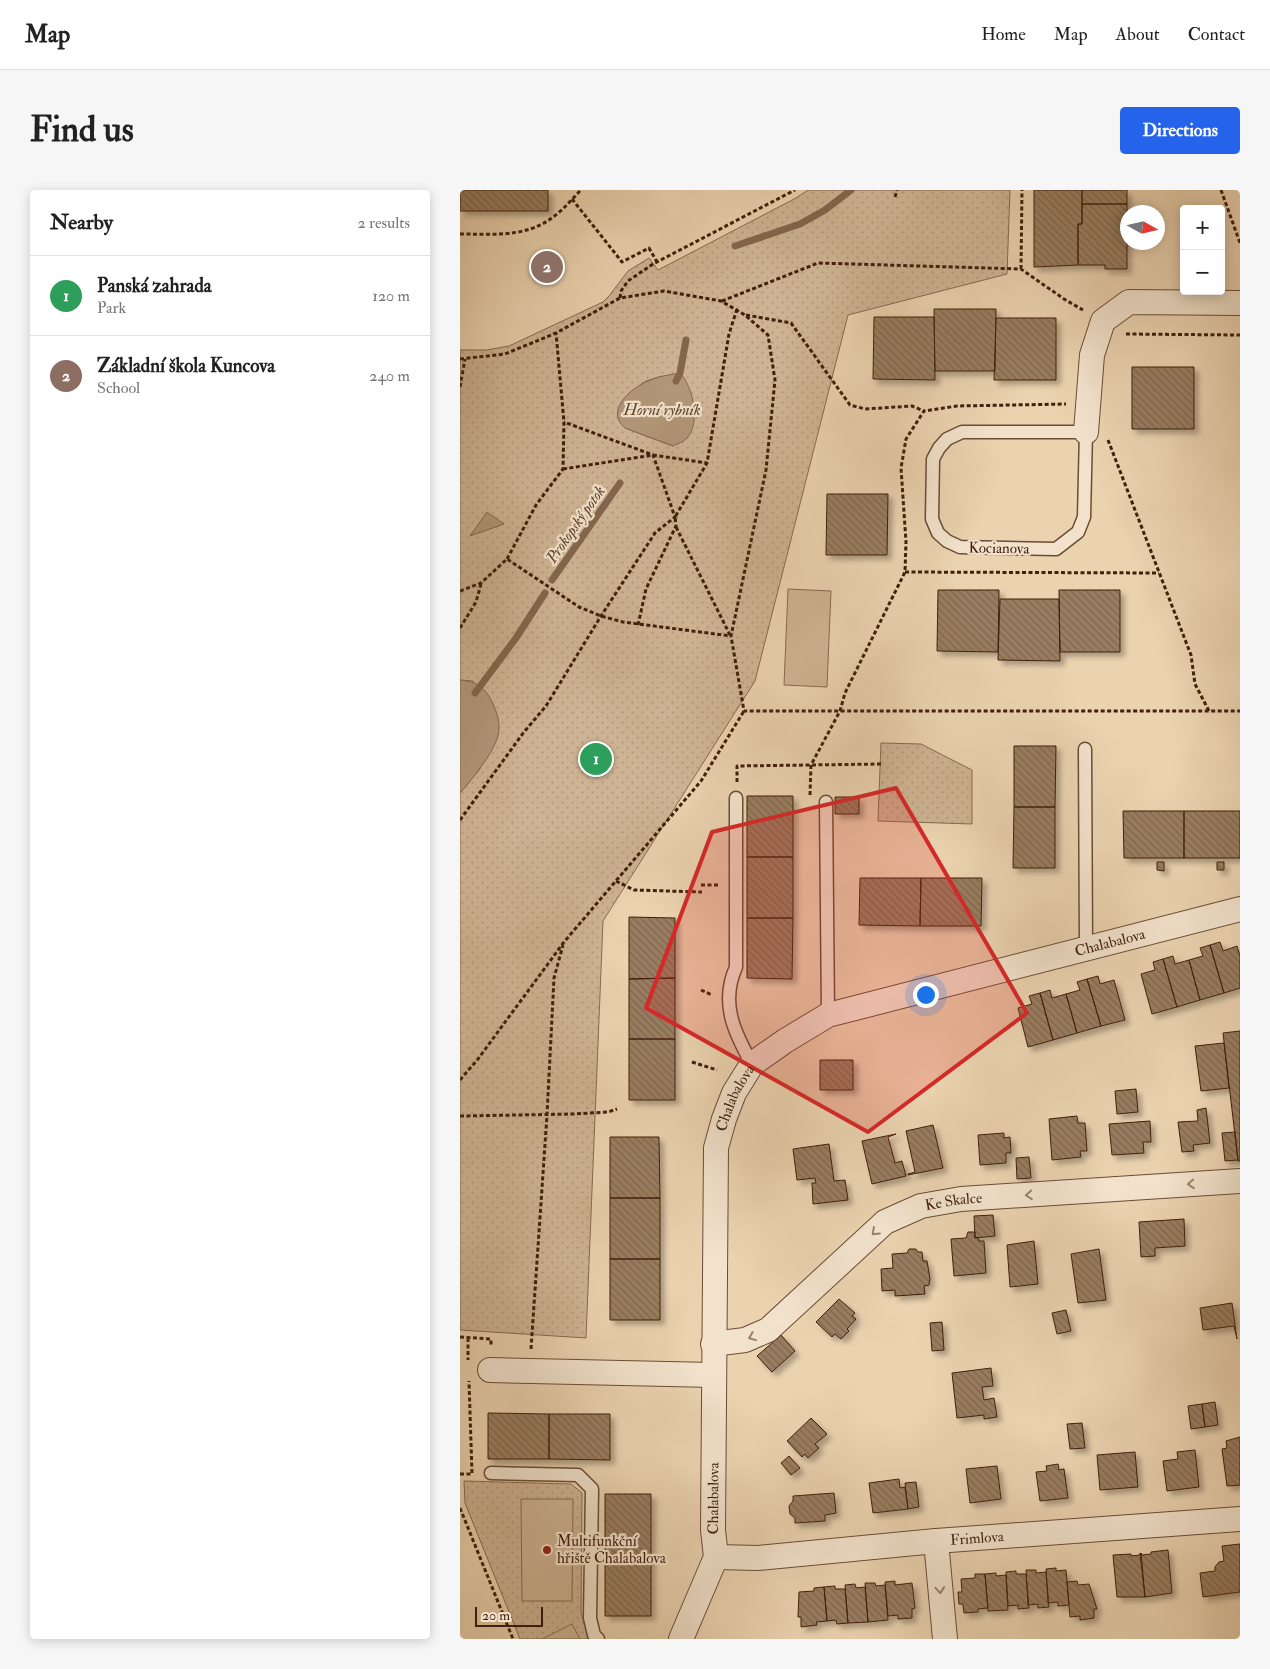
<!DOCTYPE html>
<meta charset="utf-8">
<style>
:root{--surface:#fff;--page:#f6f6f6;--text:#222;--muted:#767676;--line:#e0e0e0;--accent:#2563eb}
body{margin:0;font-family:"IM FELL Double Pica",serif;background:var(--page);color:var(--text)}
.controls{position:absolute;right:15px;top:15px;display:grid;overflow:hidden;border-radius:5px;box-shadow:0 2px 12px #0003}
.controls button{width:45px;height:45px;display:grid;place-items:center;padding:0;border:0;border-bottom:1px solid var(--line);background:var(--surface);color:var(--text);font:25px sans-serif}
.compass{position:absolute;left:660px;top:15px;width:45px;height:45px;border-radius:50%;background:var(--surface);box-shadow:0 2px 12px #0003;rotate:98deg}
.scale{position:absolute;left:15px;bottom:12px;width:68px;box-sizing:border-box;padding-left:5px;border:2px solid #401f0c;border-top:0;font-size:14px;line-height:18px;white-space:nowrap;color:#401f0c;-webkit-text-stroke:4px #f2e2cc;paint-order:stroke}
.you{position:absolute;left:465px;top:804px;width:18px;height:18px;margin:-12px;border:4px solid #fff;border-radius:50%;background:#1a73e8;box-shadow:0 0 0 8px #1a73e833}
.badge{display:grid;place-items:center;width:32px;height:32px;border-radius:50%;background:var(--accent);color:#fff;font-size:16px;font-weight:700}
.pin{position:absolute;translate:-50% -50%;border:2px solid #fff;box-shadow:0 1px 5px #0006}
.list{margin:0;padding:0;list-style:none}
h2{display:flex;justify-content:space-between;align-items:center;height:65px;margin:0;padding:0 20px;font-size:21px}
h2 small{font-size:16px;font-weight:400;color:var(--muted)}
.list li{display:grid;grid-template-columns:32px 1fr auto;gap:15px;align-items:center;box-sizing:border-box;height:80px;padding:0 20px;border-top:1px solid var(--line)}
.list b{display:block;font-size:19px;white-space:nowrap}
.list p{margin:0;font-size:16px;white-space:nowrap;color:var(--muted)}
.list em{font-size:16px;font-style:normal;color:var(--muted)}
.map{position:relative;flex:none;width:780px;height:1449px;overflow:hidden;border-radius:5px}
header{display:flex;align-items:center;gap:30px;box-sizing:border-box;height:70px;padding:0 25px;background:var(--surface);border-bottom:1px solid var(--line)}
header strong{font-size:24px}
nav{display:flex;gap:28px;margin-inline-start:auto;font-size:18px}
.intro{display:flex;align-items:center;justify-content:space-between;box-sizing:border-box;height:120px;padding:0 30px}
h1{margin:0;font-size:35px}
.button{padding:12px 22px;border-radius:5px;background:var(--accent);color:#fff;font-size:18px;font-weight:700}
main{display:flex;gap:30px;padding:0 30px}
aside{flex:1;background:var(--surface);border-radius:5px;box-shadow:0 2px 12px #0003}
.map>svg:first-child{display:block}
.green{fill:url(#green-dots);stroke:#876a50;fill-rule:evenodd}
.pitch{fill:#ceb494;stroke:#876a50}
.water{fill:#b19678;stroke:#84664d}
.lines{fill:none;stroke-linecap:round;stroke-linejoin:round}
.stream{stroke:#84664d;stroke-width:7}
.building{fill:url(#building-back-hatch);stroke:#401f0c;filter:url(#shadow)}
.lane-casing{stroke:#6b4c35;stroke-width:15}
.street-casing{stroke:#6b4c35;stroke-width:26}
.path{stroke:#401f0c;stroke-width:3;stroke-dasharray:4 2.5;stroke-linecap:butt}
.lane{stroke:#f2e2cc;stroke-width:12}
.street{stroke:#f2e2cc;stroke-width:24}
.oneway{stroke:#99806c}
.marked{fill:#d62828;fill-opacity:0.2;stroke:#d62828;stroke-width:4;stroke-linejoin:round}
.poi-dot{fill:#8f2418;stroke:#f2e2cc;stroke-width:2}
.labels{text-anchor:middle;stroke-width:4.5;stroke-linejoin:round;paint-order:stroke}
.street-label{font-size:15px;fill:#401f0c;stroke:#f2e2cc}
.poi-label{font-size:15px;fill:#401f0c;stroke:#f2e2cc;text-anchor:start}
.water-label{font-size:16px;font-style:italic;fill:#62432c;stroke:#f2e2cc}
</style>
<header>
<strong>Map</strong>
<nav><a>Home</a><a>Map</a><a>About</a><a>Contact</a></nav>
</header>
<div class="intro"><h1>Find us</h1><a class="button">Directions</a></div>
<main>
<aside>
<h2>Nearby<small>2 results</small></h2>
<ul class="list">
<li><span class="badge" style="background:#2e9e5b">1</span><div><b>Panská zahrada</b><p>Park</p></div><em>120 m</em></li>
<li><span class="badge" style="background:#8d6e63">2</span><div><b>Základní škola Kuncova</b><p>School</p></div><em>240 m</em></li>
</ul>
</aside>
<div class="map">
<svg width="780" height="1449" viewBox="0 0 780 1449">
<defs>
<pattern id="green-dots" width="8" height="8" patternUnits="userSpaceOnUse" patternTransform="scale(1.25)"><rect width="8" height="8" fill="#ceb494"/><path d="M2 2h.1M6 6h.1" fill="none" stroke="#b29a7e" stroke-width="1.8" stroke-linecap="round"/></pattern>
<pattern id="building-back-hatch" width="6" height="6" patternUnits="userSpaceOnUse" patternTransform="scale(1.25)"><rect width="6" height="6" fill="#997d61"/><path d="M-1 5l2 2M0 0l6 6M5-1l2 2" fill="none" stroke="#7e664e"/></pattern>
<filter id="shadow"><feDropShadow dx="4.5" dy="4.5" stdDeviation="2.5" flood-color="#0004"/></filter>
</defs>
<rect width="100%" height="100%" fill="#ebd3b0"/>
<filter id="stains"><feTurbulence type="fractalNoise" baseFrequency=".004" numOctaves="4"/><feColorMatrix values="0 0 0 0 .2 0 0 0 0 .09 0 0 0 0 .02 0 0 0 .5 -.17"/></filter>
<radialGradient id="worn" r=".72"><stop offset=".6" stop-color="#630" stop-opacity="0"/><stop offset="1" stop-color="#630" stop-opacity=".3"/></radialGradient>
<path class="green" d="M348,0h202l-3,84 -159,41 -93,366 -152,240 -17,417 -126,-8v-537l20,-24 -7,-88 -13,-1v-330h27l22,-4 94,-44 6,-6 19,-25 21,-13 9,12 138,-72zM202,186l11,70 -48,-18 3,-34 18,-13z
M421,553l40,1 51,26v54l-94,-3z
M4,1291l107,3 11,9 -1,120 9,26h-70l-55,-136z"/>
<path class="pitch" d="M328,399l43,2 -4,96 -43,-2z
M61,1309h52l-1,102h-50z
M112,1434l8,15h-38z"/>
<path class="water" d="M220,183c13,13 21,50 7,65 -3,4 -10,6 -14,8l-48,-18c-21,-17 6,-40 23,-47 11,-5 21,-6 32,-8z
M27,322l17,12 -34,12z
M0,490c16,1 25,7 32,22 4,8 7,16 7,26 1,18 -27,51 -39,65z"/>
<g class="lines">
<path class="stream" d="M275,56l65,-22 25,-14 26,-20
M216,191l4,-8 6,-33
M92,390l68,-97
M15,503l41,-55 29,-45"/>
</g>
<path class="building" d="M0,0h88v21h-88z
M574,0h48v34h-4v41l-44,2z
M622,0h45v14h-45z
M622,14h45v65h-22v-4h-27v-41h4z
M474,119h62l-1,62h-60z
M414,127h60l1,63 -62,-1z
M536,128h60v62h-62z
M672,177h62v62h-62z
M367,304h61l-1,61h-61z
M478,400h61l-1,62 -61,-1z
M599,400h61v62h-60z
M540,409h59l1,62 -62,-1z
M554,556h42l-1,61h-41z
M287,606h46v61h-46z
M375,607h24v17h-24z
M554,617h41v61h-42z
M663,621h61v47h-60z
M724,621h56v47h-56z
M287,667h46v61h-46z
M697,672h7v9l-7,-1z
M757,672h7v8h-7z
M400,688h61l-1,48 -61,-1z
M461,688h61l-1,48h-61z
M169,727l46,1v60l-46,1z
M287,728h46l-1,61 -45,-1z
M760,752l3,9 14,-5 3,10v32l-16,5 -14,-48z
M750,755l14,48 -24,7 -11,-40 14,-4 -3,-8z
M713,766l2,8 14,-4 11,40 -23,7 -14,-48z
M703,769l14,48 -25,7 -11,-40 14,-4 -2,-8z
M638,786l2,8 14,-4 11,40 -24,6 -14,-47z
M215,788v61h-46v-60z
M627,789l14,47 -24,7 -11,-39 14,-4 -3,-8z
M590,800l2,8 14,-4 11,39 -24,7 -13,-47z
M580,803l13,47 -25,7 -10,-39 14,-4 -3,-8z
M780,841v130h-2l-15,-128z
M169,849h46v61h-46z
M764,853l5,45 -28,3 -6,-45z
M360,870h33v30h-33z
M676,899l2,23 -21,2 -2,-23z
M746,918l4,35 -17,2 1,6 -12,1 -4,-30 20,-1 -1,-11z
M617,926l1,7h7l2,28h-7l1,6 -29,3 -3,-41z
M690,931l1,21h-8l1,11 -32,2 -3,-31z
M473,935l10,43 -35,7v-1l7,-2 -9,-41z
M775,942l3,28 -13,1 -3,-28z
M544,943v5l6,-1 1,16h-5v10l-26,2 -2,-30z
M436,944l-8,3 7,26 7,-2 4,15 -34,8 -10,-43z
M150,947h49l1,61h-50z
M369,954l5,37 11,-1 3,20 -35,4 -1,-21h4l-1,-5 -18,2 -4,-31z
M569,967l2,21 -14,1 -1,-21z
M150,1008h50v61h-50z
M533,1025l2,21 -20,2 -1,-22z
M724,1029l1,27 -30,2v8l-14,1 -2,-35z
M508,1042h7v6l3,-1 1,4h5l2,32 -32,3 -3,-37 15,-1z
M574,1051l4,43 -28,3 -3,-42z
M449,1059h7l2,3h4l1,9h4l3,18 -1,6 -5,1 1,8 -30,2v-6l-13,1 -1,-22 12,-1 -1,-14 15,-1z
M639,1059l7,51 -28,3 -7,-49z
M150,1069h50v61h-50z
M379,1109l16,14 -3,3 4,3 -9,10 2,2 -8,8 -6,-5 -3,3 -16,-15z
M772,1113l5,36 -3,-13 -31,4 -3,-22z
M606,1120l5,21 -14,3 -5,-21z
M482,1132l2,28 -12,1 -2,-28z
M321,1145l14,16 -23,21 -15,-16z
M531,1178l2,18 -11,1 2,13 10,-2 3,19 -13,2v-4l-27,3 -5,-45z
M755,1212l3,23 -13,2 -3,-23z
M742,1214l3,23 -14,2 -3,-23z
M28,1223l61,1v45h-61z
M89,1224h61v46l-61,-1z
M351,1228l16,16 -12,10 4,4 -11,10 -3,-4 -3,3 -15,-16z
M622,1233l3,25 -15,1 -3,-25z
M780,1247v48l-13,1 -5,-37 5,-1 -1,-7z
M735,1260l4,37 -32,4 -4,-30 15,-2 -1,-7z
M675,1262l3,35 -38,3 -3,-35z
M329,1266l11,12 -9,7 -10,-12z
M598,1274l1,6 5,-1 4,29 -28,3 -4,-29 11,-1 -1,-5z
M537,1276l4,33 -31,4 -4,-34z
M439,1289l1,9 5,-1 3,22 -35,4 -4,-30z
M456,1292l3,25 -11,2 -3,-26z
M374,1303l2,20 -11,2v6l-30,2v-5l-5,-4 -1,-8 4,-5v-5z
M145,1304h46v61h-46z
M780,1354v48l-37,5 -3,-24 15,-2v-4l4,-5 5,-1 -2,-15z
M708,1360l4,43 -27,4 -4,-44 1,2 9,-1v-2z
M680,1363l5,44h-28l-4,-42 18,-1v2l9,-1z
M145,1365h46v61h-46z
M596,1378v3l10,-1 3,35 -11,1v-4l-10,1 -2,-34z
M566,1380h10v3l10,-1 3,35 -11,1v-4l-10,1z
M556,1381v3h10l3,34 -11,1v-4l-10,1 -2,-34z
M536,1383v3l10,-1 2,35 -20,1 -3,-37z
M515,1384h10l3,34 -10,1v3l-14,1 -1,-9h-4l-1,-12h4l-1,-13 14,-1z
M435,1391v4l17,-2 3,25 -3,1v9l-14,1v-4l-10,1 -3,-34z
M617,1391l1,4 11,-1 8,25h-3v9l-14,2v-4l-10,1 -3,-35z
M405,1393h10l1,3 9,-1 3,35 -20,2z
M395,1394l1,4 9,-1 3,35 -20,1 -3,-38z
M375,1396v3h10l3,34 -11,1 -1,-4 -9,1 -3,-34z
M364,1397l3,34 -11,1 1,3 -16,2v-10h-3l1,-25 15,-1v-3z"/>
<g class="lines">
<g class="lane-casing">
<path id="lane" d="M502,242h124l-2,85 -6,15 -22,17 -96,-2 -13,-6 -9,-8 -6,-14 1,-60 6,-11 8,-9z
M625,559l1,199
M276,608v169c-16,36 -2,65 16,97
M366,612l2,213
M31,1283l87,2 14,14 -2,129 4,17 4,4"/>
</g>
<g class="street-casing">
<g id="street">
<path d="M626,242l6,-77 11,-34 26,-19 111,1"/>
<path id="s1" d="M253,1154l32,-4 23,-10 117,-108 36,-16 40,-7 279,-18"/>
<path d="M30,1180l223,5"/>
<path d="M476,1351l9,98"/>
<path id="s2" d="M256,1367l42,1 178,-17 304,-22"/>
<path id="s3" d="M221,1449l35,-82 -3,-27 3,-382 8,-29 10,-26 18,-29 33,-23 43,-26 412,-106"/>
</g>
</g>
<path class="path" d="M761,0l19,53
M435,7l2,-7
M112,9l50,63 27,-14 8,14
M0,44c32,0 66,4 93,-17 10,-7 19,-18 28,-27
M561,79l1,-79
M160,108l1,-7 7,-10 25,-17 142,-74
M262,111l96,-38 203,6 43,30 19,11
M286,125l45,8 59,82 15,4 47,-3 12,5
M666,144l114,1
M0,169l45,-5 51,-21 64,-35 44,-7 57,10 24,14 23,20 7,45 -9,90 -35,166 13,75h496
M0,197l5,-28
M648,250l83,215 4,29 14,27
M103,279l90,-14 54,8
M216,337l54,108
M47,369l29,-54 27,-36 1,-47 -8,-89
M445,382l254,1
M0,401l21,-8 26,-24 72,48 22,9 22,6 108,14
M178,435l8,-36 30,-63 -1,-9 32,-54 22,-129 8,-25
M0,438l16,-26 5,-18
M277,592v-16l144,-2
M350,605l1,-30 29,-54 5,-18 60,-121 1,-30 -5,-74 5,-29 18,-28 33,-5 109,-2
M0,630l64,-88 22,-26 55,-90 54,-83 20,-16 -22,-62 -89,-33
M156,691l18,9 68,2
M241,695h17
M241,800l11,5
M232,872l25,8
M0,890l18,-21 86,-117 137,-161 43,-70
M0,926l114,-2 34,-2 9,-3
M0,1147l31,2v8
M8,1148v22
M71,1159l16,-234 7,-137 9,-33
M0,1284h12l-3,-93
M0,1318l53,131"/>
<use href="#lane" class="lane"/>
<use href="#street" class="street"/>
</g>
<defs><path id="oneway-chevron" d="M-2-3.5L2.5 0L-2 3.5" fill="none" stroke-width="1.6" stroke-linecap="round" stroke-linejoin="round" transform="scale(1.25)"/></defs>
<g class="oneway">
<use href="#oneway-chevron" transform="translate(731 994) rotate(176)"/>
<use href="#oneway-chevron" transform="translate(569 1005) rotate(176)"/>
<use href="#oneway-chevron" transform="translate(415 1042) rotate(137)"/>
<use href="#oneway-chevron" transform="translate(292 1147) rotate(158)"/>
<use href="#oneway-chevron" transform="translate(480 1400) rotate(85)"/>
</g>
<path class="marked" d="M436,598l131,225 -159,119 -222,-124 66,-176z"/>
<circle class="poi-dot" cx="87" cy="1360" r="5"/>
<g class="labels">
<g class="street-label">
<text transform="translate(539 358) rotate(1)" y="5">Kocianova</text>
<text dy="5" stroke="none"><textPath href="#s3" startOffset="972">Chalabalova</textPath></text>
<text dy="5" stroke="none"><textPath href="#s3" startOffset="552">Chalabalova</textPath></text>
<text dy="5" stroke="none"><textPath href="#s1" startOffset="289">Ke Skalce</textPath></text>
<text dy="5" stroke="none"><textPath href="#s3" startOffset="148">Chalabalova</textPath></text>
<text dy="5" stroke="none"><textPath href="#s2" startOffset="262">Frimlova</textPath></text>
</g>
<g class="poi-label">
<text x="97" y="1356">Multifunkční<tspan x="97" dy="17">hřiště Chalabalova</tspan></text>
</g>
<g class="water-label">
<text x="202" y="225">Horní rybník</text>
<text transform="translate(115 334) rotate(-55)" y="6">Prokopský potok</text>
</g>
</g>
<rect width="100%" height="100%" filter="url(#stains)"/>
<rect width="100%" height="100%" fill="url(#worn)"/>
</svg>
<div class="controls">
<button>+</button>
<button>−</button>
</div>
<svg class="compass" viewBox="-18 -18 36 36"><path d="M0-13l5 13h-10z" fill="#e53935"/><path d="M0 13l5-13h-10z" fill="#767676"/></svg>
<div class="scale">20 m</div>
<div class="you"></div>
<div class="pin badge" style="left:136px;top:569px;background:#2e9e5b">1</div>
<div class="pin badge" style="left:87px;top:77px;background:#8d6e63">2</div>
</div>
</main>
